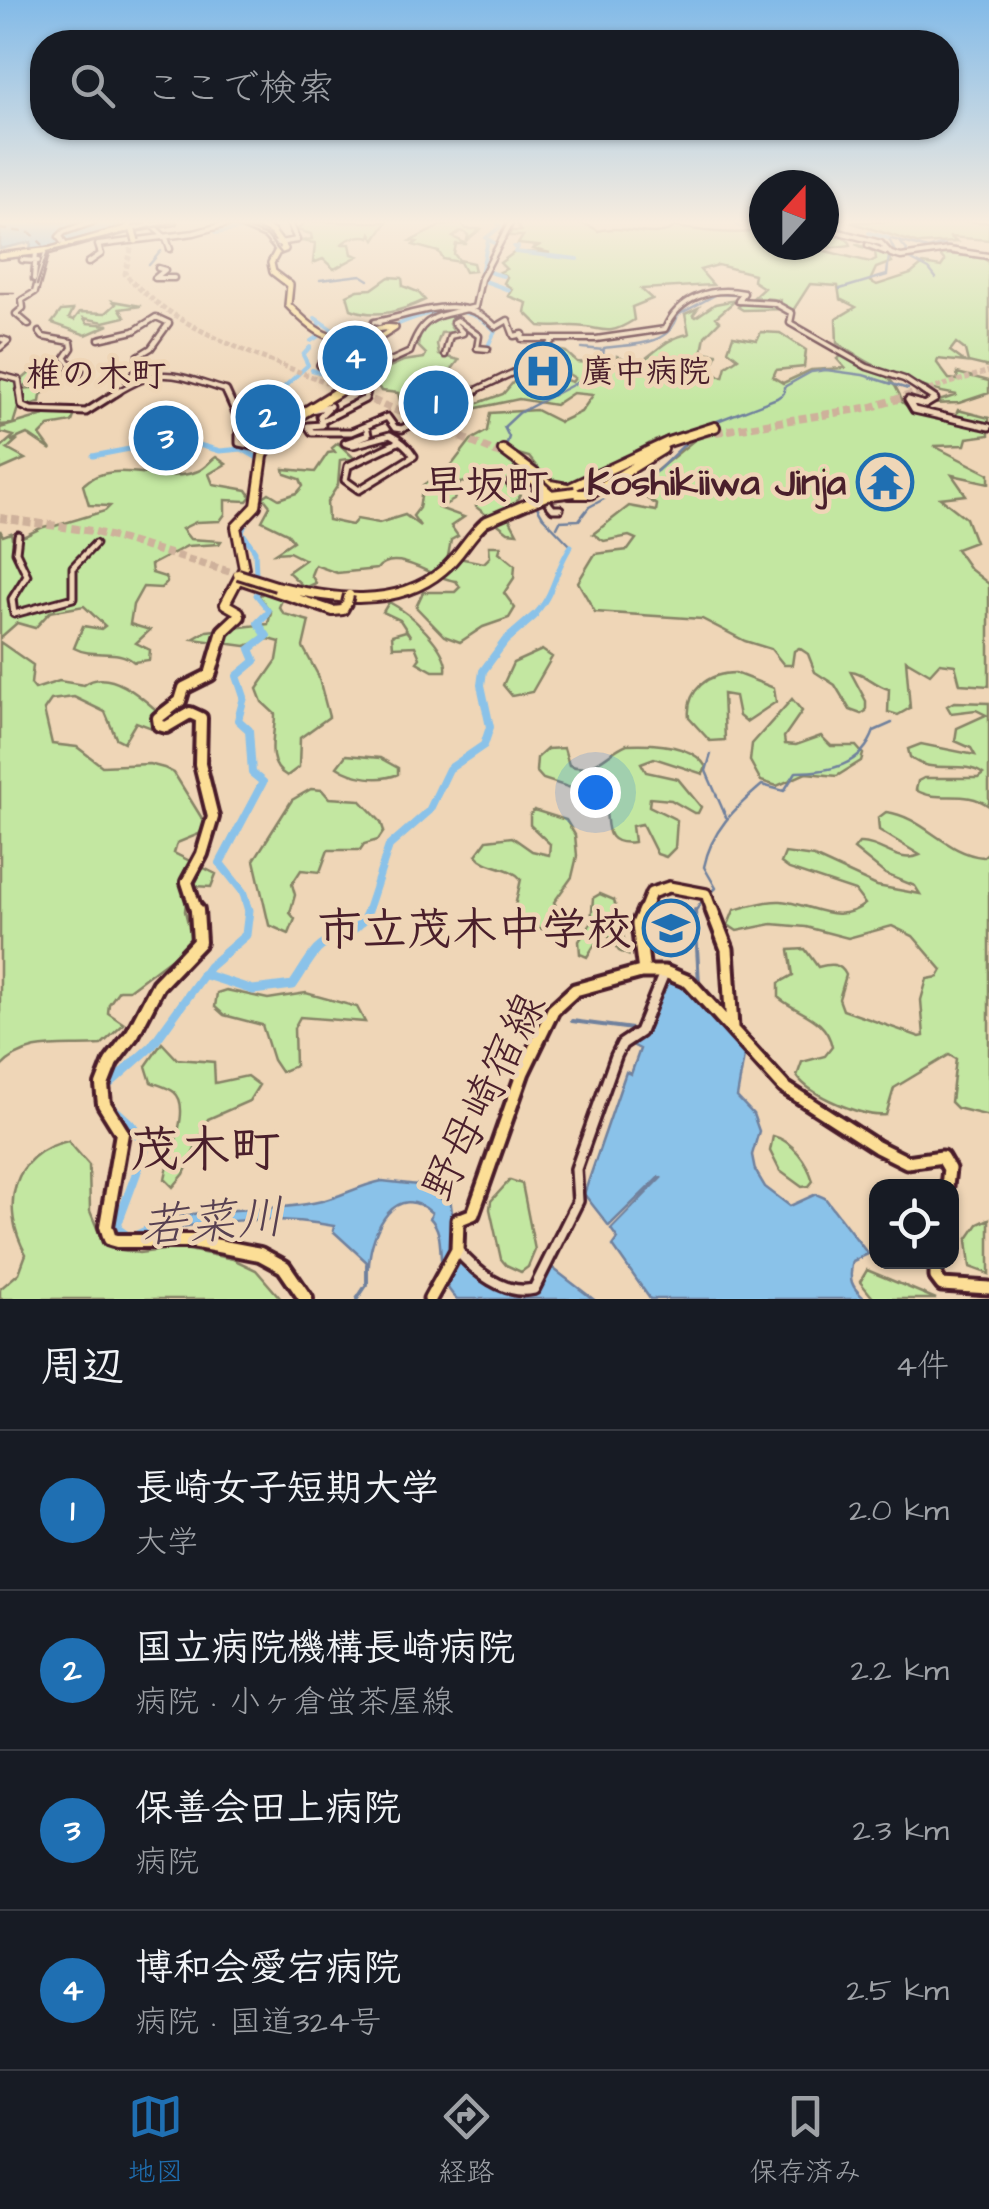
<!DOCTYPE html>
<html lang="ja">
<meta charset="utf-8">
<style>
:root{--surface:#171b24;--page:#20242c;--text:#f1f3f6;--muted:#9ea1a6;--line:#363941;--accent:#1f6fb2}
body{margin:0;font-family:"Architects Daughter","Klee One",sans-serif;background:var(--page);color:var(--text)}
.controls{position:absolute;right:30px;bottom:30px;display:grid;overflow:hidden;border-radius:20px;box-shadow:0 2px 8px #0004}
.controls button{width:90px;height:90px;display:grid;place-items:center;padding:0;border:0;border-bottom:2px solid var(--line);background:var(--surface);color:var(--text);font:50px sans-serif}
.compass{position:absolute;left:749px;top:170px;width:90px;height:90px;border-radius:50%;background:var(--surface);box-shadow:0 2px 8px #0004;rotate:21deg}
.you{position:absolute;left:595px;top:792px;width:35px;height:35px;margin:-25px;border:8px solid #fff;border-radius:50%;background:#1a73e8;box-shadow:0 0 0 15px #1a73e833}
.badge{display:grid;place-items:center;width:65px;height:65px;border-radius:50%;background:var(--accent);color:#fff;font-size:32px;font-weight:700}
.pin{position:absolute;translate:-50% -50%;border:5px solid #fff;box-shadow:0 2px 10px #0006}
.list{margin:0;padding:0;list-style:none}
h2{display:flex;justify-content:space-between;align-items:center;height:130px;margin:0;padding:0 40px;font-size:42px}
h2 small{font-size:32px;font-weight:400;color:var(--muted)}
.list li{display:grid;grid-template-columns:65px 1fr auto;gap:30px;align-items:center;box-sizing:border-box;height:160px;padding:0 40px;border-top:2px solid var(--line)}
.list b{display:block;font-size:38px;white-space:nowrap}
.list p{margin:0;font-size:32px;white-space:nowrap;color:var(--muted)}
.list em{font-size:32px;font-style:normal;color:var(--muted)}
.icon{flex:none;width:55px;height:55px;fill:none;stroke:currentColor;stroke-width:2;stroke-linecap:round;stroke-linejoin:round}
.map{position:relative;flex:none;width:989px;height:1299px;overflow:hidden}
.search{position:absolute;background:var(--surface);box-shadow:0 2px 8px #0004;left:30px;right:30px;top:30px;height:110px;display:flex;align-items:center;gap:25px;box-sizing:border-box;padding:0 35px;border-radius:40px;color:var(--muted);font-size:38px}
.sheet{height:770px;background:var(--surface)}
nav{display:flex;justify-content:space-around;align-items:center;box-sizing:border-box;height:140px;border-top:2px solid var(--line);background:var(--surface);font-size:28px;color:var(--muted)}
nav a{display:grid;justify-items:center;gap:5px}
nav .on{color:var(--accent)}
.map>svg:first-child{display:block}
.green{fill:#c3e7a1;stroke:#868366;stroke-width:2.5}
.water{fill:#8ac2e9;stroke:#70819d;stroke-width:2.5}
.lines{fill:none;stroke-linecap:round;stroke-linejoin:round}
.stream-far1{stroke:#70819d;stroke-width:2.5}
.stream{stroke:#70819d;stroke-width:4}
.river-far3{stroke:#8ac2e9;stroke-width:4}
.river-far2{stroke:#8ac2e9;stroke-width:5}
.river-far1{stroke:#8ac2e9;stroke-width:8}
.river{stroke:#8ac2e9;stroke-width:9}
.ferry{stroke:#574051;stroke-width:2.5;stroke-dasharray:8 6;stroke-linecap:butt}
.highway-tunnel-far1{stroke:#ceb19b;stroke-width:5;stroke-dasharray:5 2.5;stroke-linecap:butt}
.highway-tunnel{stroke:#ceb19b;stroke-width:8;stroke-dasharray:8 4;stroke-linecap:butt}
.secondary-far2-casing{stroke:#4a1f2b;stroke-width:9}
.secondary-far1-casing{stroke:#4a1f2b;stroke-width:11}
.secondary-casing{stroke:#4a1f2b;stroke-width:16}
.primary-far1-casing{stroke:#4a1f2b;stroke-width:16}
.primary-casing{stroke:#4a1f2b;stroke-width:19}
.highway-far3-casing{stroke:#4a1f2b;stroke-width:10}
.highway-far2-casing{stroke:#4a1f2b;stroke-width:14}
.highway-far1-casing{stroke:#4a1f2b;stroke-width:18}
.highway-casing{stroke:#4a1f2b;stroke-width:20}
.secondary-far2{stroke:#efd6b7;stroke-width:4}
.secondary-far1{stroke:#efd6b7;stroke-width:5}
.secondary{stroke:#efd6b7;stroke-width:9}
.primary-far1{stroke:#fcde96;stroke-width:9}
.primary{stroke:#fcde96;stroke-width:11}
.highway-far3{stroke:#fcde96;stroke-width:5}
.highway-far2{stroke:#fcde96;stroke-width:8}
.highway-far1{stroke:#fcde96;stroke-width:10}
.highway{stroke:#fcde96;stroke-width:12}
.tram{stroke:#4a1f2b;stroke-width:2.5}
.rail{stroke:#4a1f2b;stroke-width:2.5}
.secondary-bridge-casing{stroke:#4a1f2b;stroke-width:11;stroke-linecap:butt}
.highway-bridge-far1-casing{stroke:#4a1f2b;stroke-width:10;stroke-linecap:butt}
.highway-bridge-casing{stroke:#4a1f2b;stroke-width:14;stroke-linecap:butt}
.secondary-bridge{stroke:#efd6b7;stroke-width:5}
.highway-bridge-far1{stroke:#fcde96;stroke-width:5}
.highway-bridge{stroke:#fcde96;stroke-width:8}
.labels{text-anchor:middle;stroke-width:9;stroke-linejoin:round;paint-order:stroke}
.far-poi-label{font-size:32px;font-weight:bold;fill:#4a1f2b;stroke:#efd6b7;text-anchor:start}
.far-quarter-label{font-size:35px;font-weight:bold;fill:#4a1f2b;stroke:#efd6b7}
.poi-label{font-size:38px;font-weight:bold;fill:#4a1f2b;stroke:#efd6b7;text-anchor:end}
.quarter-label{font-size:42px;font-weight:bold;fill:#4a1f2b;stroke:#efd6b7}
.near-poi-label{font-size:45px;font-weight:bold;fill:#4a1f2b;stroke:#efd6b7;text-anchor:end}
.near-street-label{font-size:45px;fill:#4a1f2b;stroke:#efd6b7}
.near-water-label{font-size:48px;font-style:italic;fill:#574051;stroke:#efd6b7}
.near-quarter-label{font-size:50px;font-weight:bold;fill:#4a1f2b;stroke:#efd6b7}
</style>
<div class="map">
<svg width="989" height="1299" viewBox="0 0 989 1299">
<rect width="100%" height="100%" fill="#efd6b7"/>
<filter id="ink" filterUnits="userSpaceOnUse"><feTurbulence type="fractalNoise" baseFrequency=".01" numOctaves="2"/><feDisplacementMap in="SourceGraphic" scale="20" xChannelSelector="R" yChannelSelector="G"/><feConvolveMatrix kernelMatrix="1 2 1 2 8 2 1 2 1" color-interpolation-filters="sRGB"/></filter>
<g filter="url(#ink)">
<path class="green" d="M305,222h82l-12,18 -4,-7 -1,4c-7,-3 -23,1 -28,7h8l2,10 6,2 -24,13 -11,-10 -10,4 2,-20 -14,-2 11,-2 -1,-5 -14,-4z
M516,222c20,0 68,-4 82,9 27,-8 52,11 77,-4 29,4 62,9 89,3v15h60v-10c8,1 25,1 27,10l-34,4 53,13 6,-3 -1,-7 -20,-8 33,11 4,7 -16,6 -6,13 7,4 34,-11 12,-10 18,3 4,-6 -6,-7 40,2 10,6v105l-21,-5 -3,-12 -9,-7 -6,8 15,11 -27,-3 -1,4 12,16 9,1 -1,-7 32,8v12l-30,10 -29,1 27,-9c-44,-7 -83,-28 -120,-52l-1,-24 20,-12 -16,-8 -2,-13 -28,-2 -16,25 -51,1 -5,-3 4,-4 39,-3 -27,-3 10,-9 -11,-7 1,-7 -36,-9 -18,5 13,15 -72,4 11,10 -20,8 2,13c-30,19 -30,6 -62,6 -12,0 -21,2 -33,0l-14,-14 2,-9 -19,-7 4,-7 -8,-6 3,-6 -7,-5 6,-3 -6,-6 15,-11 35,1 -17,-4 5,-3 -20,-2 5,-8h-15l4,-5h9z
M850,222h139v18l-40,-3 8,5 -38,2z
M462,224l4,5h15l-14,11 1,-5 -6,-4 -9,6 14,7h-11l-2,10 5,6 14,3 2,8 -10,1 -5,-10 -17,-3 -4,-7 -26,-7 4,-3 -6,-1 29,-15z
M389,277l13,1 1,8 15,6 7,8c-23,11 -49,19 -74,9l-4,-14 11,-5 14,-1z
M736,300l-20,17 4,4 -15,15 -3,16 15,2 -2,6 -21,7 29,10 3,-11 12,-8 -10,-8 5,-14 24,4 4,-8 19,1 26,17 -2,17 -28,3 -3,7 10,6 28,-13 34,-2 -8,-9 6,-4c29,14 50,15 59,47l8,6 45,9 3,-7 31,8v17l-22,3 -2,7 -31,1 55,28v9l-37,-8 14,20 -26,3 26,20 9,24 -19,7 14,20 19,15v102l-29,-2 -5,-19 -15,-2 -10,11 -24,-14 4,48 -12,7 -10,-3 1,-23c-14,-3 -26,-18 -39,-18l16,30v10l-5,3 -11,-4 -15,-25 -20,-13 -7,-18 -9,-6 -5,3 -2,14h-8l-13,-16 -26,-8 -43,-22 -107,-7 -17,-30 17,-28 33,-4 8,-11 -7,-3 -25,5 -11,-7 36,-28 27,5 1,-6 -19,-12 2,-9 58,-47 21,-9 -2,-4c-21,4 -42,9 -62,17 -32,14 -64,48 -102,42l-4,-11 -9,-1 -11,-14 -11,-3 -5,9 9,27 -13,28 8,15 -9,-1 -32,-25v-9l19,-5 1,-5 -25,-7 -11,2 -6,17 -15,8 25,9 -13,9 7,10 -7,4 -3,16 36,7 6,-6 -1,-11h12l-2,6 16,13 -1,13 -10,15 11,15 -6,10 -26,9 -23,15 -16,-6 -28,-29 7,-15h32l5,-5 -4,-6c-24,-2 -61,-35 -79,-12l-40,4 -22,-8 -4,10 5,8 -11,5 -17,-16 17,-12 -16,-8 -14,1 18,-12 -6,-8 -25,-12 8,-15 -7,-9 6,-4 10,6 18,-6 6,-7 -3,-7 -15,-5 -1,-5 31,3 13,-19 7,-1 -3,-4 6,-5 16,15 -14,2 -2,25 -11,17 1,18 24,5 5,-6 22,4 26,-8 15,11 -7,-10 6,-8 4,-23 28,-19 20,-26 16,-9 3,-18 46,-3 24,12 21,-10 12,-17 -20,-2 -18,12 -36,-6 -47,10 -2,-3 33,-12 20,-23 19,1 30,10 3,-4 -18,-11 3,-8 -7,-5 3,-4 10,2 11,10 40,3v-9l20,8c20,-12 28,-26 52,-30l-4,-20 13,-6 -5,7 3,2 19,-13z
M113,301l28,5 -21,3 5,8 -21,5 -20,-4 3,5 22,2 -23,10 -34,-12 9,-12 12,-1 -4,8 5,2 6,-8 26,1 10,-9z
M445,315l13,3 -9,6 5,8 -13,1 -4,11 2,11 20,5 -10,13 7,10 -10,5 7,9c-15,-4 -25,-12 -42,-6l3,10 -13,4 -3,-12 -17,-2 -10,-16 32,-14 21,-3 2,-4 -8,-8c2,-18 9,-25 27,-31z
M32,371l8,1 -18,17 30,-3 -11,9 -1,7 -22,6 -5,16 -13,1v-48l18,6z
M58,411l17,3 -3,8 -23,4 -9,9 11,15 -24,-16 -16,7h5l-9,8 18,10 -25,11v-22l14,-12 -14,-4v-4z
M216,457l10,7 -17,10 4,10 34,6 4,6 -4,5 -22,-1v14l-5,7 -24,1 -14,7 8,10 31,2 -2,3 -32,2 -36,19 1,8 13,4 2,5 -6,6 -18,-1 -10,18 -3,19 20,6 -14,13 14,7 -1,10 -15,2c-18,-15 -40,-3 -60,-14l9,-22 18,3 4,-3 -21,-20 -34,6 -15,16 -18,-5 -17,15v-108l3,6 8,-3 1,5c16,2 27,-15 43,-12l50,-15 5,-5 -21,-1 -6,-20c29,-29 80,1 115,-14 8,-3 11,-10 18,-14z
M265,591l18,7 -4,9 5,7 25,7 -6,26 15,28 11,42 -29,21 -1,29 -12,9c-23,-12 -12,-41 -12,-62l-13,-12 -5,-13 20,-29 3,-18 -11,-3 -24,7 -52,-7 14,-8 61,-7 3,-12 -12,-16z
M389,602c20,10 60,47 57,69h-13l-16,-9 3,-4 -5,-12 -22,1 -1,-12 14,-4 5,6 -11,-17 -17,-8z
M0,642l33,23 -2,19 4,5 24,-8 25,4c28,-21 67,21 89,40l-13,6 -24,-9 -12,20 -8,-4 -11,-26 -31,-15 -23,3 -7,10 8,34 25,3 25,19 47,-2 15,4 10,5 32,52 -7,9 -22,9 -3,10 42,21 -5,13 -17,-1 -7,5 -2,20 6,25 -6,12 -56,42h-10l-10,14 -1,9 16,11 -23,21c-36,3 -73,-7 -101,23z
M542,650l10,7 -20,35 -20,4 -9,-11 10,-22z
M735,673l39,15 2,14 -30,20 -7,-6 -4,-20 -12,-2 2,46 -15,1 -21,-23c-3,-28 19,-45 46,-45z
M792,699l10,12 -18,26 1,7 11,1 25,-9 10,10h25l7,8 -2,7 -24,15 -31,-3 -29,13 -16,-5 -11,-20 2,-17z
M954,702l35,1v103c-24,-18 -50,-2 -73,-16l2,-9 6,-3h54l5,-4c-21,-15 -52,2 -73,-17l-2,-8 13,-5 54,11 -4,-7 -16,-7 2,-13 29,-13 -10,-5 -25,3 -4,-7z
M627,744c24,-1 66,0 79,23l-3,7 -49,-16 -13,5 5,9 32,7 23,28 -3,6h-4l-23,-13 -21,-2 -1,8 28,14 -2,28 -9,9 -9,-3 -15,-30 -10,2 2,16c-38,5 -21,-26 -32,-44l-59,-19 -7,-8 1,-13 10,-9 17,-1 5,17c25,10 36,-12 58,-21z
M346,755l34,3 18,10v6c-17,8 -45,4 -61,-7z
M311,789l11,1 7,8 31,2 21,22 3,9 -6,9 -14,4 -4,6h-32l-8,22 -19,-2 -9,14 3,11 -5,18 5,6 -6,15 -20,-9 -15,-65 38,-60z
M534,810l32,10 9,15 2,21 -5,21 -18,25 11,21 -3,15 -45,-20 -3,-7 7,-32c-12,-14 -34,-10 -45,-24l11,-15 25,-3 20,14 17,4 1,-11 -20,-19v-10z
M886,812c37,4 60,42 97,45l6,-5v264l-32,-8 -6,-6 5,-43 -7,-4 -55,33 -8,27c-23,3 -77,-20 -89,-39l5,-14 23,-6 7,-9c-6,-30 -32,-32 -53,-49v-15l14,-8 -4,-25 16,-1 13,18c12,-3 22,-5 28,8l-7,24 4,11 77,27 4,-1 -3,-36 6,-21 11,-2 4,-7 -29,-34 -21,-10 -44,12 -42,-11 -34,-3 -35,7 -9,-6 6,-15c14,-4 33,-10 47,-9 30,3 57,25 84,3l-10,-13 -66,-22 -8,-6 4,-10 29,4 63,29 43,8 -5,-8 -30,-12 -31,-25 5,-6c22,-1 39,22 61,12l-41,-25 -1,-12z
M600,894l14,6 14,55 -9,-4 -12,-17 -7,2 -13,21 -7,-3 -1,-13 12,-18 2,-25z
M226,990l42,9 38,-6 51,14 8,15 -65,-5 -6,11 1,38 -14,6 -8,-12 -11,-35 -38,-10 -9,-8 2,-14z
M162,1043l15,16 37,3 1,21 32,-7 12,9 -10,16 -41,18 -24,55 -11,13 -8,-8c3,-21 28,-72 9,-87 -6,-5 -16,-7 -23,-10l-5,-16z
M773,1136c20,5 34,26 40,45l-4,5 -7,1 -22,-16 -10,-20z
M68,1141l21,24 1,46 13,32 7,5 29,5 40,-5 54,11 23,11 25,29h-281v-10l19,-16 7,-19c-26,-46 -15,-101 42,-113z
M510,1180l12,4 13,66 -7,17 -7,5 -15,-7 -5,-6 -11,-50 1,-8z
M989,1219v55l-19,-7 -3,-27 11,-16z
M867,1270l69,29h-62l-14,-17z"/>
<path class="water" d="M0,222h109l16,6 -78,19 -6,13 -2,-6 -9,-3 1,-9 -31,7z
M677,977l68,74 -8,46 16,17 6,17 -7,24 3,15 10,17 25,19 26,-12 9,4 43,56 -15,7c-5,18 -2,26 12,38h-215l-37,-53 5,-7 -7,-10 50,-51 -2,-1 -50,49 -25,-32 42,-122 5,2 9,-25 -6,-3 31,-68z
M382,1181l36,4 27,17 5,-5 8,62 60,40h-61c-27,-24 -7,-61 -27,-81l2,-5c-36,-33 -61,17 -63,51l-36,-33 1,-5c-66,-12 -126,-5 -191,8v-5c54,-27 121,-14 179,-28 20,-5 39,-16 60,-20z
M550,1266l43,33h-72l15,-8z"/>
<g class="lines">
<path class="stream-far1" d="M735,222l4,5
M888,238l40,11 13,-4 28,6
M889,239l6,13
M900,242l7,8 -3,6 25,13 7,9
M149,265l12,-14
M320,280l41,-5 8,5
M840,289l47,-14 2,-19
M330,329l12,6
M582,348l22,2
M707,425l70,-27 7,-5v-6l27,-15 15,-2 37,5 45,14
M516,455l-10,-9 3,-9 -5,-10 15,-14 82,-43 3,-22c28,-4 65,-1 74,-33l39,-21 17,1
M523,483l20,34 28,29
M557,527l3,-6 19,-1 10,-13 68,-36 31,-30
M711,754l-5,17 20,46
M709,895l7,-7 -12,-21c7,-36 31,-59 58,-82l22,6 12,-19c33,0 66,-6 78,-41l18,-8
M694,913l9,-13"/>
<path class="stream" d="M695,910l4,74
M572,1021l68,9
M357,1299l10,-15v-20"/>
<path class="river-far3" d="M216,233l23,-4 14,3
M869,233l19,5
M496,244l-10,-6 14,-11 -3,-5
M514,247h4l-3,5 63,7
M486,271l17,5
M481,274l7,-34
M482,280l27,10
M315,318l19,13 44,-3
M390,328c35,-16 76,-30 105,3l-8,17
M311,341l12,-8 -5,-4 1,-7
M312,370l20,6 5,7 -2,8
M282,389l26,-24 -5,-10 7,-8"/>
<path class="river-far2" d="M93,456l47,-9 59,-2 21,6 22,-2 16,9 -2,30
M254,505l3,6 -10,8 -5,13 13,19 1,23 6,8 -6,13 13,16 -6,7
M531,618c24,-21 23,-48 40,-72"/>
<path class="river-far1" d="M249,913l-6,-21 -23,-29 43,-81 -11,-9 -3,-43 -11,-10 6,-23 -7,-21 18,-15 -5,-12 17,-13 -9,-13 7,-7
M367,913l22,-67 40,-35 20,-42 35,-24 6,-18 -9,-42 2,-14 22,-30 29,-25"/>
<path class="river" d="M203,974l50,16 40,-5c8,-11 15,-25 24,-35 16,-17 43,-14 51,-40
M107,1086l45,-40 57,-79 37,-32 3,-25
M112,1107l23,21 10,22 -29,78 14,10 18,-8"/>
<path class="ferry" d="M0,224l5,-2
M0,229l31,4 12,12"/>
<path class="highway-tunnel-far1" d="M133,241l-8,33c58,64 153,87 231,120
M915,394l74,-23"/>
<path class="highway-tunnel" d="M350,391l153,64
M704,434l168,-27 51,-16
M0,518l92,13 139,41"/>
<g class="secondary-far2-casing">
<path id="secondary-far2" d="M148,222l18,16 4,11
M232,222l34,14 12,14
M760,222h4
M824,228l57,15 10,11 10,3 47,-7 40,6
M126,230l48,-8
M64,232l27,-10
M64,232l29,-10
M63,233l-3,3 5,9 -6,-8z
M273,244l24,-4 -8,-18
M98,245l96,-12 40,-11
M868,245l18,7 -2,-6
M22,260l16,1
M88,263l13,-9 -3,-9
M158,268l7,2 -10,8h19
M34,279l2,-27
M379,323l-5,-1c43,-7 87,-32 122,5l12,-7 6,16 9,-2 -1,5h74l69,-10c13,-31 46,-43 79,-36l-6,8 36,2 18,10 -2,10 77,44 37,12 23,15
M29,325l-13,-11 7,-6 -1,-8 13,-8 12,-42
M39,332l4,5 28,5 1,6 -7,10 7,7 -2,9 9,1 2,-5
M99,339l35,-8 22,-14 13,6 -18,25 -13,8v12l-11,12 5,3
M0,348l8,-7 -6,-2
M445,355l5,-19 13,-3 -10,-11 4,-2 22,16 -2,12 11,1
M0,375l19,5 2,14
M115,394c48,-30 59,-19 110,-4l2,4
M366,394l-7,-19 51,-23c12,-39 28,-35 65,-45l6,-28 30,-57
M468,394l63,-30 21,-23"/>
</g>
<g class="secondary-far1-casing">
<path id="secondary-far1" d="M20,391l2,15 9,4 55,2 33,-21
M226,391l13,29v23l24,5
M923,391l12,8 -10,6 -17,-5 6,10 75,17
M311,410l19,-4 -10,10 2,9 -14,1 4,6h39l36,-15 8,11 7,1 73,-38
M322,421l43,-22 2,-8
M241,430l31,-4
M367,430l1,5 -23,8 8,2 37,-10c10,5 18,11 24,21l-55,34 -14,-10 3,-14 52,-25
M510,483l18,-4 25,30h7
M18,535l-2,17 11,23 -15,24 2,15 59,-16v-31l22,-23"/>
</g>
<g class="secondary-casing">
<path id="secondary" d="M457,1250c18,21 47,46 77,39l44,-88 -2,-32 40,-113 6,-12 18,-12 24,-59"/>
</g>
<g class="primary-far1-casing">
<path id="primary-far1" d="M643,913l8,-20 18,-6 37,7 7,19"/>
</g>
<g class="primary-casing">
<path id="primary" d="M644,910l-6,14 6,48
M712,910l15,39 5,79
M936,1262v15l6,8 47,3
M430,1299l27,-49 1,-30 15,-6 50,-142 30,-62 22,-20 66,-18h24l24,10 95,105 93,60 30,15 35,-5 7,12 -2,17"/>
</g>
<g class="highway-far3-casing">
<path id="highway-far3" d="M254,222l18,10 13,17 -8,3 -6,11 2,9 17,13 -2,20c24,23 41,42 76,29 11,-4 19,-8 31,-6l-40,25 -30,2 -5,10 20,11 3,13 -8,5
M0,256l51,-6 75,-21 7,-7"/>
</g>
<g class="highway-far2-casing">
<path id="highway-far2" d="M503,450l47,35 17,3
M563,491l105,-49 47,-15
M569,494h21l73,-45
M239,579l94,32 10,-1 4,-7
M276,586c55,13 120,24 167,-16 17,-14 26,-34 42,-48
M238,618l1,-6 -14,-8 19,-36 -8,-41 20,-21 7,-50 13,-26 63,-39"/>
</g>
<g class="highway-far1-casing">
<path id="highway-far1" d="M197,913l-10,-31 15,-28 11,-37 -13,-53 1,-46 -11,-5 -24,14 -7,-2 -1,-7 22,-17 4,-13 26,-13 13,-44 16,-15"/>
</g>
<g class="highway-casing">
<path id="highway" d="M197,910l2,32 -41,43 -25,48 -22,29 -9,23 2,19 18,29 -16,93 4,13 7,2h75l68,13 24,13 22,32"/>
</g>
<use href="#secondary-far2" class="secondary-far2"/>
<use href="#secondary-far1" class="secondary-far1"/>
<use href="#secondary" class="secondary"/>
<use href="#primary-far1" class="primary-far1"/>
<use href="#primary" class="primary"/>
<use href="#highway-far3" class="highway-far3"/>
<use href="#highway-far2" class="highway-far2"/>
<use href="#highway-far1" class="highway-far1"/>
<use href="#highway" class="highway"/>
<path class="tram" d="M232,222l35,14 14,17
M37,285l11,-33 127,-30"/>
<path class="rail" d="M0,293h14"/>
<g class="secondary-bridge-casing">
<path id="secondary-bridge" d="M272,426l23,-2"/>
</g>
<g class="highway-bridge-far1-casing">
<path id="highway-bridge-far1" d="M133,231l3,10"/>
</g>
<g class="highway-bridge-casing">
<path id="highway-bridge" d="M533,479l18,16 24,-3
M485,522l61,-26
M238,574l38,12
M347,603l2,-8"/>
</g>
<use href="#secondary-bridge" class="secondary-bridge"/>
<use href="#highway-bridge-far1" class="highway-bridge-far1"/>
<use href="#highway-bridge" class="highway-bridge"/>
</g>
</g>
<linearGradient id="sky" x2="0" y2="1"><stop stop-color="#82bae8"/><stop offset="0.55" stop-color="#f8eddf"/><stop offset="1" stop-color="#f8eddf" stop-opacity="0"/></linearGradient>
<rect width="989" height="404" fill="url(#sky)"/>
<defs>
<g id="hospital-ring" transform="scale(2.875)"><circle r="9.5" fill="#efd6b7" stroke="#1f6fb2" stroke-width="1.5"/><path d="M-5-5h3v3.5h4V-5h3V5h-3V1.5h-4V5h-3Z" fill="#1f6fb2"/></g>
<g id="temple-ring" transform="scale(2.875)"><circle r="9.5" fill="#efd6b7" stroke="#1f6fb2" stroke-width="1.5"/><path d="M0-6L5-2H3V0L6.5 2.5H4V6H1.5V3h-3V6H-4V2.5H-6.5L-3 0V-2H-5Z" fill="#1f6fb2"/></g>
<g id="school-ring" transform="scale(2.875)"><circle r="9.5" fill="#efd6b7" stroke="#1f6fb2" stroke-width="1.5"/><path d="M0-5L7-2L0 1L-7-2ZM-4 1L0 2.5L4 1V4Q0 6-4 4Z" fill="#1f6fb2"/></g>
</defs>
<g fill-rule="evenodd">
<use href="#hospital-ring" x="543" y="371"/>
<use href="#temple-ring" x="885" y="482"/>
<use href="#school-ring" x="671" y="928"/>
</g>
<g class="labels">
<g class="far-poi-label">
<text x="582" y="382">廣中病院</text>
</g>
<g class="far-quarter-label">
<text x="96" y="386">椎の木町</text>
</g>
<g class="poi-label">
<text x="846" y="495">Koshikiiwa Jinja</text>
</g>
<g class="quarter-label">
<text x="486" y="499">早坂町</text>
</g>
<g class="near-poi-label">
<text x="632" y="944">市立茂木中学校</text>
</g>
<g class="near-street-label">
<text transform="translate(482 1096) rotate(-64)" y="16">野母崎宿線</text>
</g>
<g class="near-water-label">
<text transform="translate(212 1220) rotate(-4)" y="17">若菜川</text>
</g>
<g class="near-quarter-label">
<text x="205" y="1166">茂木町</text>
</g>
</g>
</svg>
<div class="controls">
<button><svg class="icon" aria-label="locate" viewBox="0 0 24 24"><circle cx="12" cy="12" r="6"/><path d="M12 2v4M12 18v4M2 12h4M18 12h4"/></svg></button>
</div>
<svg class="compass" viewBox="-18 -18 36 36"><path d="M0-13l5 13h-10z" fill="#e53935"/><path d="M0 13l5-13h-10z" fill="#9ea1a6"/></svg>
<div class="you"></div>
<div class="pin badge" style="left:436px;top:403px">1</div>
<div class="pin badge" style="left:268px;top:417px">2</div>
<div class="pin badge" style="left:166px;top:438px">3</div>
<div class="pin badge" style="left:355px;top:358px">4</div>
<div class="search"><svg class="icon" aria-label="search" viewBox="0 0 24 24"><circle cx="10" cy="10" r="6"/><path d="M15 15l6 6"/></svg>ここで検索</div>
</div>
<section class="sheet">
<h2>周辺<small>4件</small></h2>
<ul class="list">
<li><span class="badge">1</span><div><b>長崎女子短期大学</b><p>大学</p></div><em>2.0 km</em></li>
<li><span class="badge">2</span><div><b>国立病院機構長崎病院</b><p>病院 · 小ヶ倉蛍茶屋線</p></div><em>2.2 km</em></li>
<li><span class="badge">3</span><div><b>保善会田上病院</b><p>病院</p></div><em>2.3 km</em></li>
<li><span class="badge">4</span><div><b>博和会愛宕病院</b><p>病院 · 国道324号</p></div><em>2.5 km</em></li>
</ul>
</section>
<nav>
<a class="on"><svg class="icon" aria-label="map" viewBox="0 0 24 24"><path d="M3 6l6-2 6 2 6-2v14l-6 2-6-2-6 2zM9 4v14M15 6v14"/></svg>地図</a>
<a><svg class="icon" aria-label="directions" viewBox="0 0 24 24"><path d="M12 3l9 9-9 9-9-9zM9 14v-3h6M13 9l2 2-2 2"/></svg>経路</a>
<a><svg class="icon" aria-label="saved" viewBox="0 0 24 24"><path d="M7 4h10v16l-5-4-5 4z"/></svg>保存済み</a>
</nav>
